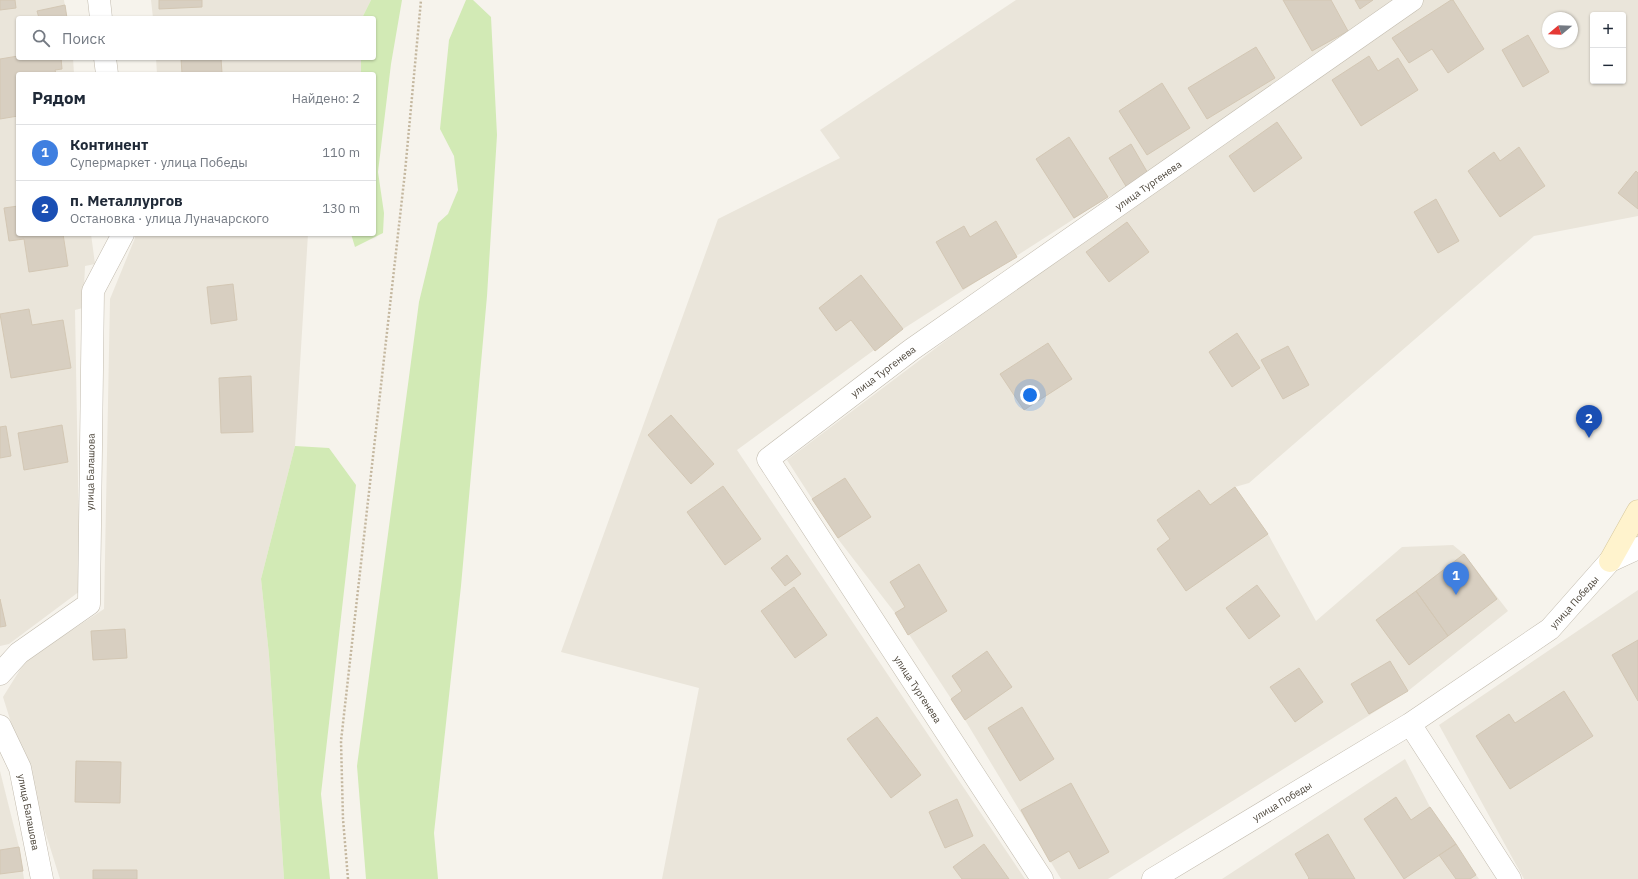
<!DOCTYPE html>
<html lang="ru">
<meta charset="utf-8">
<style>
:root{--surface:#fff;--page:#f6f6f7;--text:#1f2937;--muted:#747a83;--line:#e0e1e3;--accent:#fc3f1d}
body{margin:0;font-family:"IBM Plex Sans",sans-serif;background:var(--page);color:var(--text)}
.controls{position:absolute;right:12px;top:12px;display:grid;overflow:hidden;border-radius:4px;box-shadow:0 1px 3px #0004}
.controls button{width:36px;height:36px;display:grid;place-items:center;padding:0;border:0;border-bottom:1px solid var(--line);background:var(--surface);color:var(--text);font:20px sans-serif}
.compass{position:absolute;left:1542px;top:12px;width:36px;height:36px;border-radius:50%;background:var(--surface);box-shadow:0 1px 3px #0004;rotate:251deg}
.you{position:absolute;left:1030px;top:395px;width:14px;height:14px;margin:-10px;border:3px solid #fff;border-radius:50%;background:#1a73e8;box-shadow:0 0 0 6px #1a73e833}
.badge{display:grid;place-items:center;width:26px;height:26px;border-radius:50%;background:var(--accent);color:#fff;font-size:13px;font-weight:700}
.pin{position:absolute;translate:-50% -33px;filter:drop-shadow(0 1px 2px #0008)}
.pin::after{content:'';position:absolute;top:21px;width:14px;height:12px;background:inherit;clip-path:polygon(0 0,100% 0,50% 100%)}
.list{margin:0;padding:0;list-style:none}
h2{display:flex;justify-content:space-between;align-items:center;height:52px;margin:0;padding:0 16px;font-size:17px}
h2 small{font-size:13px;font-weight:400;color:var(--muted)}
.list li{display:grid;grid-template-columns:26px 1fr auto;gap:12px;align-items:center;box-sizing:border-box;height:56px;padding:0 16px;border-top:1px solid var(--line)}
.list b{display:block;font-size:15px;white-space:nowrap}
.list p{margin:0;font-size:13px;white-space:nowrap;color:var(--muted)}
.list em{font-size:13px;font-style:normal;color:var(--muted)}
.icon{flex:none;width:22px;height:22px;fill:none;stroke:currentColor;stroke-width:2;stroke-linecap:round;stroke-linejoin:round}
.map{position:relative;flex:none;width:1638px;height:879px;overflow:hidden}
.search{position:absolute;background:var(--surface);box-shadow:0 1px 3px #0004;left:16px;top:16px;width:360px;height:44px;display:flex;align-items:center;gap:10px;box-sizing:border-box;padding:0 14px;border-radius:4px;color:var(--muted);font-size:15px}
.panel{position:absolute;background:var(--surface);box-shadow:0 1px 3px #0004;left:16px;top:72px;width:360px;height:164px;border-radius:4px}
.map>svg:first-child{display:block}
.residential{fill:#eae5da;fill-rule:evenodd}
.green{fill:#d2eab5}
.building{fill:#d8cfc1;stroke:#d3c7b4}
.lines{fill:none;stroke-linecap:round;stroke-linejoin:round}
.street-casing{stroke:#c2bbae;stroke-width:23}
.secondary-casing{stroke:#d6c79b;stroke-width:23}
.path{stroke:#c4b79f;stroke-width:2.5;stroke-dasharray:2 2;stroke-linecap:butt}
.street{stroke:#fff;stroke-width:22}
.secondary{stroke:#fff3cd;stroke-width:22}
.labels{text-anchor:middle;stroke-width:3.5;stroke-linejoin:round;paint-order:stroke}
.street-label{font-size:10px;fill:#4b4439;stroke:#fff}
</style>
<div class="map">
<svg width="1638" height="879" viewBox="0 0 1638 879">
<rect width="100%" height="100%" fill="#f6f3ec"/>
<path class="residential" d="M0,0h64l3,18h-49v40h55l1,16h-56v160h73l4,30 -10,2 -2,42 -8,2 5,281 -71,53 -9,2z
M151,0h220l-9,18h-209z
M1016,0h389l-278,188 -19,9 -205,132 -166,121 288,429h-363l37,-191 -138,-36 157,-433 122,-61 -20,-28z
M1423,0h215v216l-104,20 -285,247 -14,4 33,47 48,87 86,-74 51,-2 11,9 44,57 -100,80 -300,188h-47l-96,-159 -70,-107 -57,-74 -51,-79 222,-167zM1593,15h30v66h-30zM1548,18h24v24h-24z
M156,58h205v16h-204z
M135,234h173l-13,212 -34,133 8,76 15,224h-224l-57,-182 23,-37 78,-51 6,-310 25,-61z
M1638,590v289h-114l-85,-154z
M1405,759l25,48 49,72h-257z
M0,771l19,76 5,32h-24z"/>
<path class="green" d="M371,0h31l-11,64 -13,108 6,41 -1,20 -28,14 -4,-13h23v-160h-13v-16h13v-40h-12z
M466,0h7l18,17 6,118 -10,161 -26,290 -27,247 4,46h-72l-9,-113 62,-464 19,-79 10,-9 10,-24 -4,-34 -14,-27 9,-89z
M295,446l34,2 27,37 -35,309 9,85h-46l-15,-224 -8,-76z"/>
<path class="building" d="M0,0h15l1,8 -16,2z
M159,0h43v7l-43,2z
M1283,0h48l17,31 -36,20z
M1355,0h18l-13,9z
M1451,0h2l31,49 -36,24 -16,-24 -23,14 -17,-25z
M65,5l2,13h-28l-2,-7z
M1528,35l21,37 -26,15 -21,-37z
M1256,47l19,31 -68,41 -19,-31z
M18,56v2h43l1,11 -7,1 1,4h-38v42l-18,3v-60z
M1369,56l9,15 20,-13 20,32 -57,36 -29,-46z
M181,58h40l1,15 -40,1z
M1162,83l28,45 -43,27 -28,-44z
M1277,122l25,36 -48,34 -25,-36z
M1069,137l39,60 -34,21 -38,-59z
M1131,144l18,31 -22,13 -18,-30z
M1519,147l26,39 -45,31 -32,-46 26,-19 6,9z
M1636,171l2,2v36l-20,-16z
M1436,199l23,42 -21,12 -24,-41z
M18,206v28h45l5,32 -39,6 -5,-33 -15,2 -5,-33z
M996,221l21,36 -54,32 -27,-47 28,-16 6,11z
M1127,222l22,30 -40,30 -23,-30z
M861,275l42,54 -28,22 -24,-31 -15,11 -17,-23z
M233,284l4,36 -26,4 -4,-37z
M29,309l3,16 31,-5 8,48 -60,10 -11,-64z
M1237,333l23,35 -28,19 -23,-35z
M1048,343l24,36 -48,31 -24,-36z
M1288,346l21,39 -26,14 -22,-39z
M251,376l2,56 -32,1 -2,-55z
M671,415l43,49 -23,20 -43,-49z
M62,425l6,37 -44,8 -6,-37z
M6,426l5,30 -11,2v-31z
M845,478l26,39 -33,21 -26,-39z
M723,486l38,53 -36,26 -38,-53z
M1235,487l33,47 -82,57 -29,-42 13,-10 -13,-19 42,-30 11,15z
M1464,554l33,45 -49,37 -32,-45z
M787,555l14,19 -16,12 -14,-18z
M919,564l28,47 -39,24 -13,-22 10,-6 -15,-25z
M1257,585l23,31 -31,23 -23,-31z
M794,587l33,48 -32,23 -34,-47z
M1416,591l32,45 -39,29 -33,-45z
M0,599l6,27 -6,1z
M125,629l2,29 -34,2 -2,-29z
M1638,640v61l-26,-46z
M987,651l25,36 -47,33 -14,-21 11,-8 -10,-15z
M1390,661l18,30 -39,23 -18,-30z
M1299,668l24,34 -28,20 -25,-35z
M1564,691l29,45 -83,53 -34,-53 33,-22 6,9z
M1022,707l32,52 -34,22 -32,-53z
M877,717l44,58 -30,23 -44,-59z
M76,761l45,1 -1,41 -45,-1z
M1071,783l38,69 -30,17 -10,-18 -19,11 -29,-52z
M1396,797l15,23 19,-13 26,37 -52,35 -40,-60z
M957,799l16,37 -28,12 -16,-36z
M1328,834l27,45h-47l1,-1 -14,-24z
M984,844l25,35h-47l-9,-12z
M1456,844l20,31 -6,4h-14l-17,-24z
M19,847l4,24 -23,3v-24z
M93,870h44v9h-44z"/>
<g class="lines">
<g class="street-casing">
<path id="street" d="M99,0l2,18
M105,58l2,16
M0,674l19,-21 70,-49 4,-313 30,-57
M1410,724l100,155
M0,726l20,42 22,111
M1042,879l-274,-420 143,-109 501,-350
M1153,879l257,-155 140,-95 60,-68 28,-13"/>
</g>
<g class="secondary-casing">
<path id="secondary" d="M1610,561l28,-50"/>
</g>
<path class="path" d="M348,879l-5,-60 -2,-78 64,-569 16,-172"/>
<use href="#street" class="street"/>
<use href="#secondary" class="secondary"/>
</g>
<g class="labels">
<g class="street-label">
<text transform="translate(1148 185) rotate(-35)" y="4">улица Тургенева</text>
<text transform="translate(883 371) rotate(-37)" y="4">улица Тургенева</text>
<text transform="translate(90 472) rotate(-89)" y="4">улица Балашова</text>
<text transform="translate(1574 602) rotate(-48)" y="4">улица Победы</text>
<text transform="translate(918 689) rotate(57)" y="4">улица Тургенева</text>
<text transform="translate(1282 801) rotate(-31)" y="4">улица Победы</text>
<text transform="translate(29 812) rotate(79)" y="4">улица Балашова</text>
</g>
</g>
</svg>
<div class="controls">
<button>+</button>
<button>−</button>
</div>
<svg class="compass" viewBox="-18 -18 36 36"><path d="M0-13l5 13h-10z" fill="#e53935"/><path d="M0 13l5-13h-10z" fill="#747a83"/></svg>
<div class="you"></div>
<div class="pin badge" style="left:1456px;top:595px;background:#3f7fe0">1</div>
<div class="pin badge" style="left:1589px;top:438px;background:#1a4fb4">2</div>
<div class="search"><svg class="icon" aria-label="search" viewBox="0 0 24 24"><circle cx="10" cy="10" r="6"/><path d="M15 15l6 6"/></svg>Поиск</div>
<section class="panel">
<h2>Рядом<small>Найдено: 2</small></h2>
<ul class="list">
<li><span class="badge" style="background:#3f7fe0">1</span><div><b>Континент</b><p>Супермаркет · улица Победы</p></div><em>110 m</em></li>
<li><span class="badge" style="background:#1a4fb4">2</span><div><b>п. Металлургов</b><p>Остановка · улица Луначарского</p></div><em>130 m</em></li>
</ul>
</section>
</div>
